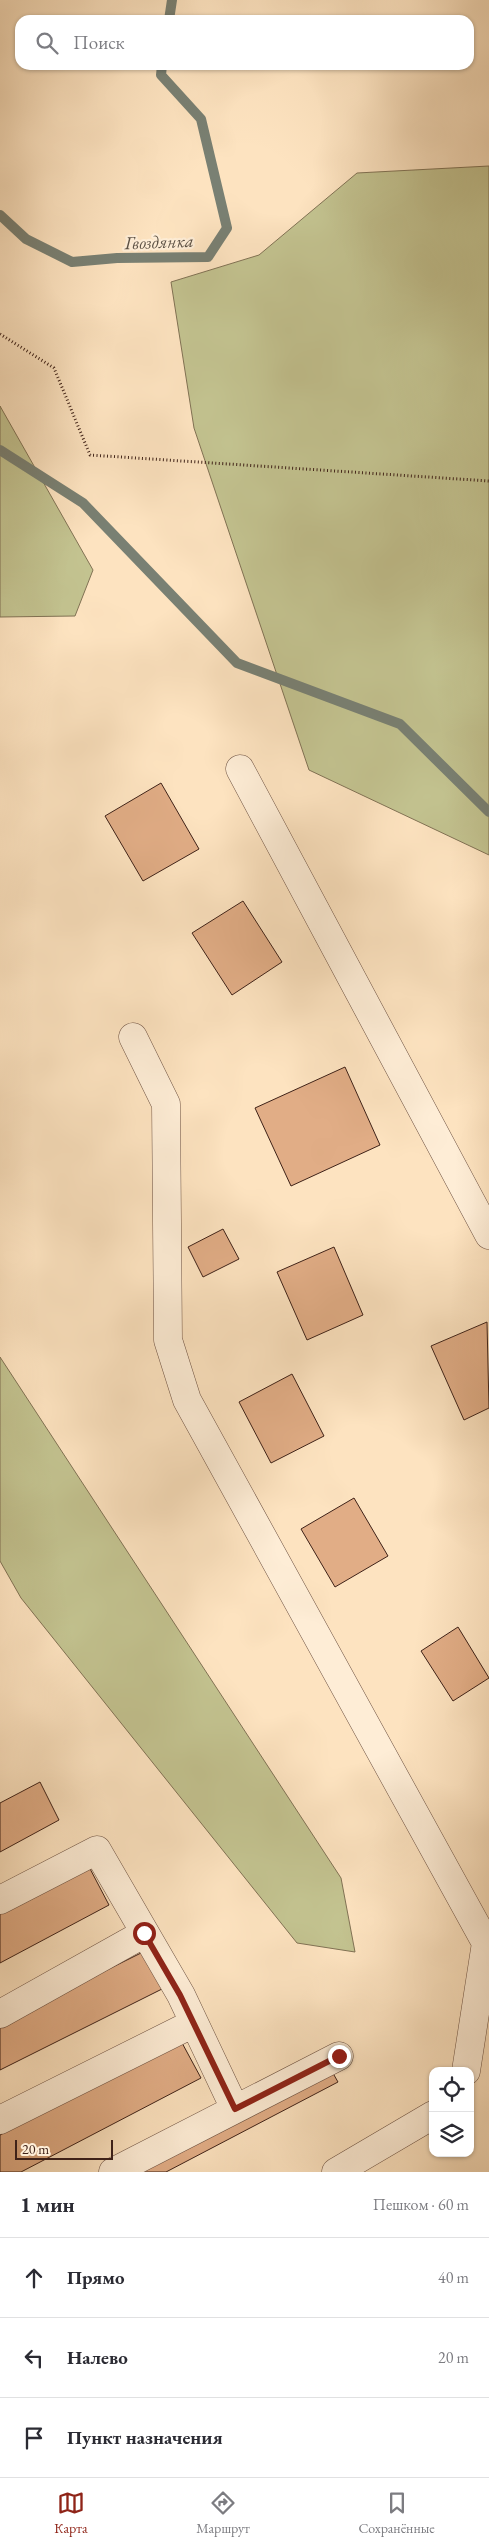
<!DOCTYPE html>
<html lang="ru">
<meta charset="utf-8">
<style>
:root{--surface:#fff;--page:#f2f2f3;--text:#2b2b33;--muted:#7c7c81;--line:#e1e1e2;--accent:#8f2418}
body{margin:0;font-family:"EB Garamond",serif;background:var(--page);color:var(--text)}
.controls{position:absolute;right:15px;bottom:15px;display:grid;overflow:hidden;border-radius:10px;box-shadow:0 1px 4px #0004}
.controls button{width:45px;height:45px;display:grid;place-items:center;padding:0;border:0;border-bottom:1px solid var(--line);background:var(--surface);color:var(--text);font:25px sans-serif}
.scale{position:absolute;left:15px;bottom:12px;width:98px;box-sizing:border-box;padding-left:5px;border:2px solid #3f2218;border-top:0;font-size:14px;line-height:18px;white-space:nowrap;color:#3f2218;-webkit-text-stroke:4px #feedd6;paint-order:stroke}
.stop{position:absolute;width:15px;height:15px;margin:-11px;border:4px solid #8f2418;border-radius:50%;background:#fff}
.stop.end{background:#8f2418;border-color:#fff;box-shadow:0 1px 5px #0008}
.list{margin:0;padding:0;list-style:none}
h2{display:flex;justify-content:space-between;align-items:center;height:65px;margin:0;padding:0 20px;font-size:21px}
h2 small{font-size:16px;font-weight:400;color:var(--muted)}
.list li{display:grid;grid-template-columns:32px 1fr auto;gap:15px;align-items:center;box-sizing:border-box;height:80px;padding:0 20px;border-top:1px solid var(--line)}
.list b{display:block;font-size:19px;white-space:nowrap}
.list em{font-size:16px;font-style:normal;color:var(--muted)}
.icon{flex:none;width:28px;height:28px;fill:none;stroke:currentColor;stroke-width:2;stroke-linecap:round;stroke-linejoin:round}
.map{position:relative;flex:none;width:489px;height:2172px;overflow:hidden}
.search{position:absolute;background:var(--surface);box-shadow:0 1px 4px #0004;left:15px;right:15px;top:15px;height:55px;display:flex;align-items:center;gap:12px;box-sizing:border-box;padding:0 18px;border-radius:15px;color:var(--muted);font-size:19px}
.sheet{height:305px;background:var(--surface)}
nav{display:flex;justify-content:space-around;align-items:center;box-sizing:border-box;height:70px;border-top:1px solid var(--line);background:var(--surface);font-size:14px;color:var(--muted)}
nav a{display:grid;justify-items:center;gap:2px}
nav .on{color:var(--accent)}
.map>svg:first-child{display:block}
.green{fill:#c3c390;stroke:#817254}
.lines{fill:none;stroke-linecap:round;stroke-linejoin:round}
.stream{stroke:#798073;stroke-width:10}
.building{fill:#e1ad86;stroke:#3f2218}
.minor-casing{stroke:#6e5242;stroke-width:29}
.path{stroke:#3f2218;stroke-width:3;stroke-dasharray:1 2.5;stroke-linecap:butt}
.minor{stroke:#feedd6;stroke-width:28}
.route{stroke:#8f2418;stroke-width:6}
.labels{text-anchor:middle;stroke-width:4.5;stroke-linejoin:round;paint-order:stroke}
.water-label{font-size:18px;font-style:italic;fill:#5c5145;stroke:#feedd6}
</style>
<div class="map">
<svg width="489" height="2172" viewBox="0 0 489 2172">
<rect width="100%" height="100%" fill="#fde3c0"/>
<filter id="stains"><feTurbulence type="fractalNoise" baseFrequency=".004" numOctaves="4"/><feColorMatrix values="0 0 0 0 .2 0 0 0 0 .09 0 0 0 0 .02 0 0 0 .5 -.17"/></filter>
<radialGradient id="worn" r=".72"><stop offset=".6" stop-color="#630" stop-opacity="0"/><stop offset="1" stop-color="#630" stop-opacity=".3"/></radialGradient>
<path class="green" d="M489,166v689l-180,-85 -115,-342 -23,-146 88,-27 98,-82z
M0,406l93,164 -18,46 -75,1z
M0,1357l341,521 14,74 -58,-9 -276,-345 -21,-37z"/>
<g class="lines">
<path class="stream" d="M169,20l3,-20
M0,215l26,24 46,23 45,-4 91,-1 19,-29 -26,-109 -40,-44 1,-10
M0,450l83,53 154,160 163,61 89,88"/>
</g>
<path class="building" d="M161,783l38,66 -56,32 -38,-65z
M243,901l39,61 -50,33 -40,-62z
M345,1067l35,78 -89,41 -36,-78z
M223,1229l16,30 -36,18 -15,-30z
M334,1247l29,68 -56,25 -30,-68z
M487,1322l2,86 -25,12 -33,-74z
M292,1374l32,62 -53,27 -32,-61z
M354,1498l34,58 -53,31 -34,-58z
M458,1627l31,51 -36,23 -32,-50z
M40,1782l19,38 -59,32v-49z
M87,1863l22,42 -109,58v-54z
M143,1952l19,37 -162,81v-47z
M181,2041l20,37 -180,94h-21v-37z
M330,2068l8,14 -172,90h-35z"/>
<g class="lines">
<g class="minor-casing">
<path id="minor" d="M240,769l249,466
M133,1037l33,67 2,236 19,60 299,543 -20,128
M0,1900l97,-50 84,145 54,114
M0,2014l145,-81
M0,2120l194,-97
M113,2172l226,-116
M336,2172l97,-57"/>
</g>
<path class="path" d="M0,334l54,34 36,87 399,26"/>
<use href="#minor" class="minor"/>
</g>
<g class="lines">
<path class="route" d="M144,1933l36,62 55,114 104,-53"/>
</g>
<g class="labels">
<g class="water-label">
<text transform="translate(159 242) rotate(-2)" y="6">Гвоздянка</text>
</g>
</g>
<rect width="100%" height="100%" filter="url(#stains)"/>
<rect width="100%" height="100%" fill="url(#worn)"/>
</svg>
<div class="controls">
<button><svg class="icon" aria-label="locate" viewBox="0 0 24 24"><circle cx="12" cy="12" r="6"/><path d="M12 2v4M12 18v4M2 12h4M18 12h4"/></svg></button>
<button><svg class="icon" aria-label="layers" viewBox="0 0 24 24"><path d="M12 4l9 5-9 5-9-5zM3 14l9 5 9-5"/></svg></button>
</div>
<div class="scale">20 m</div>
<div class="stop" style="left:144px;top:1933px"></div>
<div class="stop end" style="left:339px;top:2056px"></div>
<div class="search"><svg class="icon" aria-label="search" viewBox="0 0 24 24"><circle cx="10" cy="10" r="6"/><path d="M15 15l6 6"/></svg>Поиск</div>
</div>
<section class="sheet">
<h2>1 мин<small>Пешком · 60 m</small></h2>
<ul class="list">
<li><svg class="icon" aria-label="ahead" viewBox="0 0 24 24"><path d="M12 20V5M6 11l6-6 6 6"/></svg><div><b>Прямо</b></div><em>40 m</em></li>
<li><svg class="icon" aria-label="left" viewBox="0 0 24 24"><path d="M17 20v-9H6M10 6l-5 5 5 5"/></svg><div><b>Налево</b></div><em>20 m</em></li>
<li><svg class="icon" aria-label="arrive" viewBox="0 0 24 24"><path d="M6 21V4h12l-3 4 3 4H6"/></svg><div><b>Пункт назначения</b></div></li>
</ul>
</section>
<nav>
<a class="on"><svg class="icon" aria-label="map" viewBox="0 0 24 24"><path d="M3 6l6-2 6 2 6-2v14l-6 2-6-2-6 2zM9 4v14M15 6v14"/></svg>Карта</a>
<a><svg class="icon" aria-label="directions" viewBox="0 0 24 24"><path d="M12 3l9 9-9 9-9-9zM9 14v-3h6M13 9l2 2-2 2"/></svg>Маршрут</a>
<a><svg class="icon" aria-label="saved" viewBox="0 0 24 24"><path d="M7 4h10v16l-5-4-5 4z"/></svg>Сохранённые</a>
</nav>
